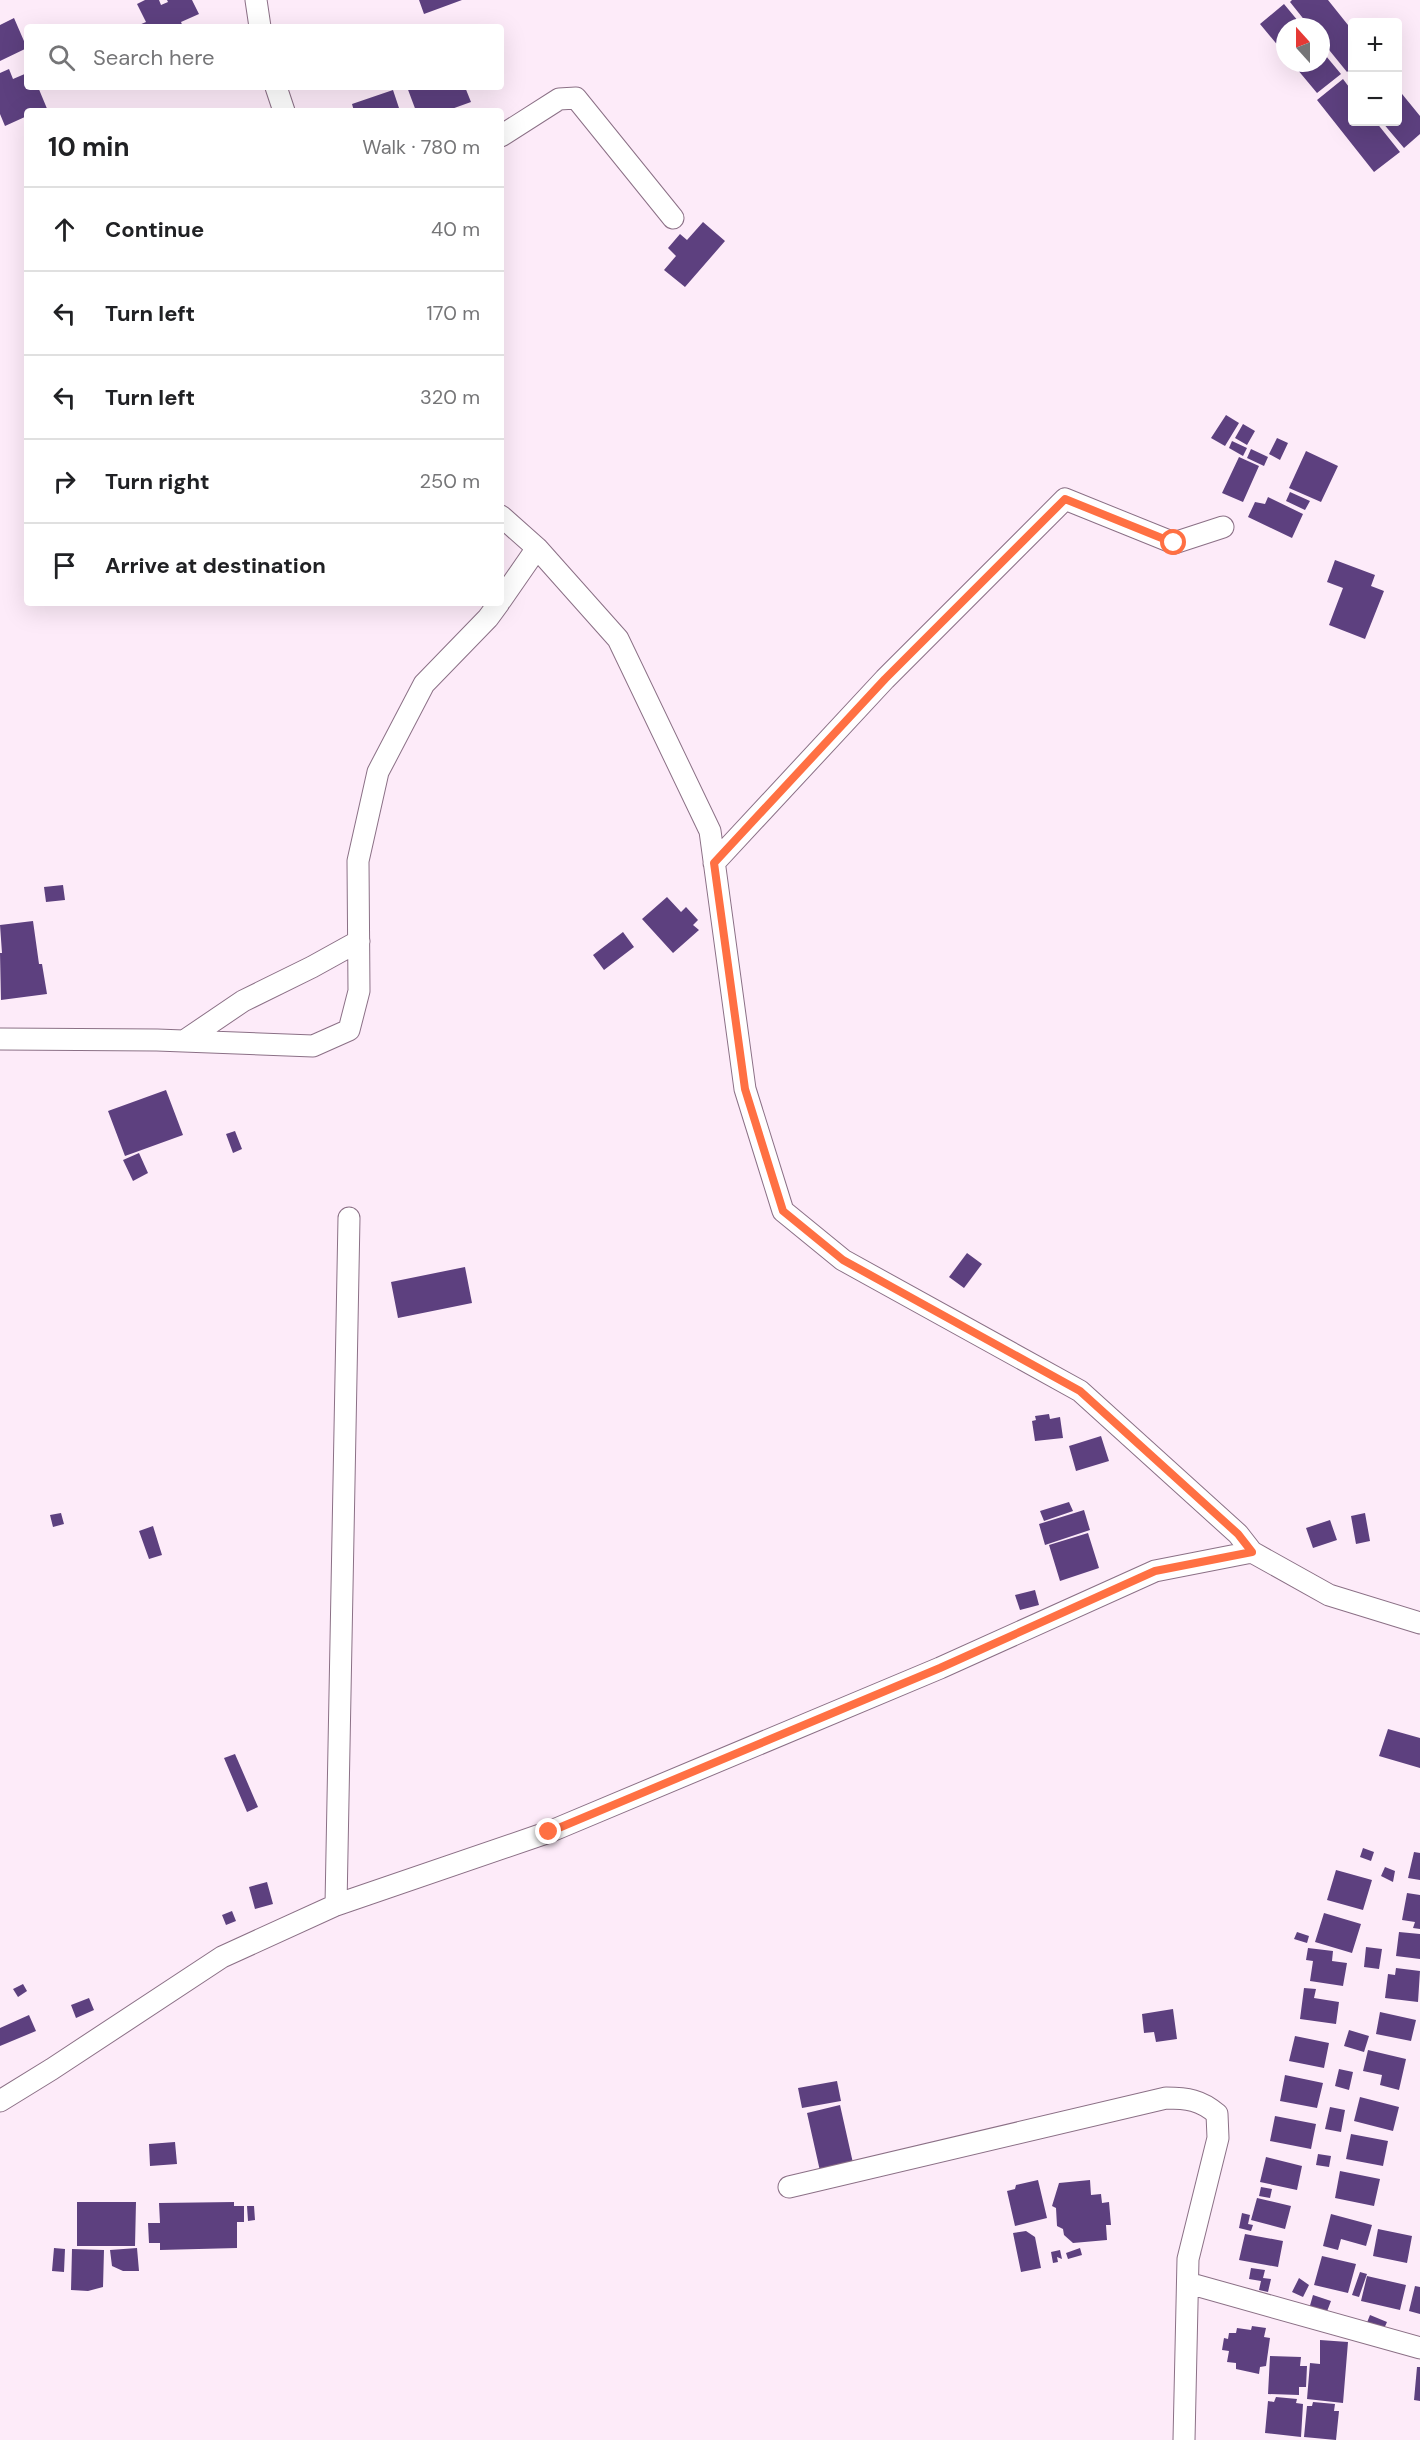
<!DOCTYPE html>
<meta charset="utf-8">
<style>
:root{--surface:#fff;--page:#f2f2f2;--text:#202124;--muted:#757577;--line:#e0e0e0}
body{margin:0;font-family:"DM Sans",sans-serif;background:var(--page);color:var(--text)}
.controls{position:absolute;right:18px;top:18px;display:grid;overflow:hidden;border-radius:6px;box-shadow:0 6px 24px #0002}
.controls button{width:54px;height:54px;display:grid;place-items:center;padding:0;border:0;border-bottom:2px solid var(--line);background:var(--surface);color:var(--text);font:30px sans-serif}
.compass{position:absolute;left:1276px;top:18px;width:54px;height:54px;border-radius:50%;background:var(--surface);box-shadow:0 6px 24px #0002;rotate:339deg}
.stop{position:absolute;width:18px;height:18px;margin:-14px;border:4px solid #ff7043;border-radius:50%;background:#fff}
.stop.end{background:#ff7043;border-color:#fff;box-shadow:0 2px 6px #0008}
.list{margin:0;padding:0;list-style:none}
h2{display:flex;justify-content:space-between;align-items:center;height:78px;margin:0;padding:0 24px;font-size:26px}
h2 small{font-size:20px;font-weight:400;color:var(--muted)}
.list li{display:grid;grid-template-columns:39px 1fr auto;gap:18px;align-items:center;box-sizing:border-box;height:84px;padding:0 24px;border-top:2px solid var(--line)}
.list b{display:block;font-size:22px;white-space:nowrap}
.list em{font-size:20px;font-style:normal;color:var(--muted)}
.icon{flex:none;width:33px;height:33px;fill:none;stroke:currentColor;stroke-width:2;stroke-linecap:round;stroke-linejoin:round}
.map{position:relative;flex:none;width:1420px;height:2440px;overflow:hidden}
.search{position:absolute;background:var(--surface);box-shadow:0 6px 24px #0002;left:24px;top:24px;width:480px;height:66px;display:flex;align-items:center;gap:15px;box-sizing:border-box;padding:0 21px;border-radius:6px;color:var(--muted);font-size:22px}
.panel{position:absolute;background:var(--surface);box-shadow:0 6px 24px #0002;left:24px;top:108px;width:480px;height:498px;border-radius:6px}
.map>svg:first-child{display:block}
.building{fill:#5d407f}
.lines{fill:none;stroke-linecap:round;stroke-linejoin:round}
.street-casing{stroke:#8b7086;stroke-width:23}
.street{stroke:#fff;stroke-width:21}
.route{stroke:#ff7043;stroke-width:8}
</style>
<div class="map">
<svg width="1420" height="2440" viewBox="0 0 1420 2440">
<rect width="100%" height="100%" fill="#fdebf9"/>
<path class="building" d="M145,0h14l2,5 7,-3 -1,-2h25l7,14 -18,8 2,5h-43l-1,-2 7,-3 -9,-18z
M419,0h43l-38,14z
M1292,0h36l24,30v37l-5,5 -26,-32v-13h-11l-20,-25z
M1284,4l19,23h-18v27l-25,-30z
M14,18l13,30 -27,13v-36z
M1321,50l20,24 -24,19 -25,-30h29z
M9,69l4,10 14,-6v14h11l10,24h-21v5l-22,10 -5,-12v-41z
M1343,79l9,12v31h24l24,30 -26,20 -57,-72z
M407,87h58l6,15 -25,9h-20l-1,-3 -9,3z
M1398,89l22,27v18l-16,14 -22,-26h16z
M393,90l7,21h-46l-2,-7z
M703,222l22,19 -40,46 -21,-17 12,-14 -8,-8 12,-14 7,6z
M1226,415l13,8 -14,23 -14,-8z
M1243,424l12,7 -8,14 -12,-7z
M1277,438l11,5 -8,17 -11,-6z
M1232,441l15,7 -4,8 -14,-8z
M1251,449l17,8 -4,9 -17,-8z
M1306,451l32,15 -17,36 -32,-14z
M1239,457l20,9 -16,36 -21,-9z
M1290,492l20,9 -5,9 -19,-9z
M1268,497l35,17 -11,24 -44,-21 7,-15 10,2z
M1335,560l40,15 -4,11 13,5 -19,48 -36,-14 14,-37 -16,-6z
M63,885l2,15 -19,2 -2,-15z
M667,897l14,15 5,-5 12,13 -5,5 6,5 -26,23 -31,-34z
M33,921l6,43h3l5,30 -46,6 -1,-47h2l-2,-28z
M623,932l11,15 -30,23 -11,-15z
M166,1090l17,45 -58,21 -17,-45z
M235,1131l7,18 -9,4 -7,-19z
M139,1153l9,20 -15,8 -10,-21z
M967,1253l15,11 -18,24 -15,-11z
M465,1267l7,36 -74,15 -7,-36z
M1049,1414l1,5 10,-2 3,21 -28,3 -3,-20 4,-1 -1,-4z
M1101,1436l8,25 -33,10 -7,-25z
M1069,1502l4,9 -29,10 -4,-10z
M1084,1510l6,20 -45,15 -6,-21z
M61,1513l3,11 -11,3 -3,-12z
M1365,1513l5,28 -14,3 -5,-28z
M1330,1520l7,20 -24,8 -7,-20z
M153,1526l9,29 -13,4 -10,-28z
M1088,1533l11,35 -39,13 -11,-36z
M1035,1590l4,15 -19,5 -5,-15z
M1388,1729l32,9v30l-41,-12z
M235,1754l23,53 -11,5 -23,-54z
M1363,1848l11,4 -3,9 -11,-4z
M1414,1852l6,1v27l-12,-2z
M1385,1867l10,4 -2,11 -12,-6z
M1336,1870l36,10 -9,30 -36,-10z
M267,1882l6,22 -18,5 -6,-22z
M1407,1893l13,2v34l-7,-1 2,-6 -13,-2z
M232,1911l4,10 -10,4 -4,-10z
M1324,1913l37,11 -9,29 -37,-11z
M1297,1932l12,4 -2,7 -13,-4z
M1399,1932l21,2v25l-24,-3z
M1366,1947l16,2 -3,20 -15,-2z
M1308,1948l25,3 -1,10 15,2 -4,23 -33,-5 3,-20 -7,-1z
M1396,1968l24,3 -2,31 -33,-4 3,-24 7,1z
M23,1984l4,7 -9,6 -5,-8z
M1304,1988l12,1 -2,9 25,4 -3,22 -36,-5z
M89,1998l5,12 -18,8 -5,-13z
M1173,2009l4,30 -21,3 -2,-10 -10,1 -2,-19z
M1380,2012l36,8 -5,21 -35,-7z
M29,2015l7,16 -36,15v-18z
M1349,2030l20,6 -5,16 -20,-6z
M1295,2036l34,7 -5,25 -35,-7z
M1368,2050l38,9 -7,31 -19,-5 2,-10 -19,-4z
M1339,2069l14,3 -4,18 -14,-4z
M1285,2075l38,8 -6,25 -37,-7z
M837,2081l4,20 -39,7 -4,-20z
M1360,2097l39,10 -6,24 -39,-10z
M840,2105l13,58 -33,8 -13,-58z
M1330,2107l15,3 -4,22 -16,-3z
M1275,2116l41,8 -5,25 -41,-8z
M1351,2134l37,7 -5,25 -37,-7z
M175,2142l2,22 -27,2 -1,-22z
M1318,2154l13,2 -2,11 -13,-2z
M1266,2157l36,9 -5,24 -37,-8z
M1340,2171l40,8 -6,27 -39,-8z
M1038,2180l9,38 -32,8 -8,-35 8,-2 1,-4z
M1090,2180l1,15 10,-1 1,9 7,-1 2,23h-5l1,15 -34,3 -9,-8 -1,-6 -6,-3 -1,-18 -4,-2 7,-23z
M1261,2187l11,2 -2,9 -11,-2z
M1257,2198l34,8 -6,23 -34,-9z
M77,2202h59l-1,44h-58z
M234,2202v4h10v16h-7v26l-77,2v-7h-11l-1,-20h12l-1,-20z
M247,2206h7l1,14 -7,1z
M1242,2213l8,2 -2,9 5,1 -2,6 -12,-3z
M1331,2214l41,11 -6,21 -25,-7 -3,11 -15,-4z
M1378,2229l34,7 -5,27 -34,-7z
M1026,2231l9,6 6,31 -20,4 -8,-39z
M1245,2234l38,7 -5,26 -39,-7z
M54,2248l11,1 -1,23 -12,-1z
M137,2248l2,23h-16l-11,-5 -2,-16z
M1080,2248l2,7 -14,4 -2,-6z
M72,2249l32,1 -1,37 -15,4 -17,-1z
M1060,2250l2,9 -5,-2 1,5 -5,1 -2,-11z
M1322,2256l34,8 -8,29 -34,-8z
M1251,2268l14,2 -2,8 8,1 -3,13 -9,-2 2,-9 -12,-2z
M1360,2272l7,2 -8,23 -7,-2z
M1367,2276l39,9 -6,25 -39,-9z
M1299,2278l10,7 -6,12 -11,-5z
M1415,2286l5,1v27l-11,-3z
M1313,2295l18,6 -5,13 -17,-5z
M1370,2315l17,7 -4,9 -17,-6z
M1252,2326l14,2 -2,9 6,1 -4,28 -6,1 -1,7 -23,-5v-6l-9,-1 2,-11 -7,-1 2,-12 4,1 1,-6h7l1,-5 14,2z
M1320,2340l28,2 -5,61 -36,-4 3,-36 10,1z
M1270,2356l31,1 -1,9h7l-1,21h-7v8l-31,-1z
M1417,2367h3v34l-6,-1z
M1276,2397l21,2 -1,4 7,1 -2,33 -36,-4 3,-32 6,1z
M1313,2402l22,2 -1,7h5l-3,29 -32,-3 3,-31h5z"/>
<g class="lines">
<g class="street-casing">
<path id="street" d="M256,0l4,27
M276,87l8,24
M501,136l58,-37 17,-1 97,120
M501,516l36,32 81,91 92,192 35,258 38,122 60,49 237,131 158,143 14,18 77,43 91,28
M501,600l36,-52
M714,863l171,-184 180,-180 109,44 49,-16
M0,1039l157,1 156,6 36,-16 10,-39 -1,-130 20,-89 46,-88 64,-66 11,-15
M184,1041l59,-40 69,-34 47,-26
M336,1905l13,-687
M0,2101l52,-32 170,-112 114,-52 213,-73 391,-164 215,-97 97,-19
M789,2187l377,-89c21,0 35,2 51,16l1,24 -30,121 -4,181
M1188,2283l232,65"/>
</g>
<use href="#street" class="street"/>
</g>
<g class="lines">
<path class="route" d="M549,1832l391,-164 215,-97 97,-19 -14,-18 -158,-143 -237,-131 -60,-49 -38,-122 -31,-226 171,-184 180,-180 109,44"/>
</g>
</svg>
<div class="controls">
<button>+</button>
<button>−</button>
</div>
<svg class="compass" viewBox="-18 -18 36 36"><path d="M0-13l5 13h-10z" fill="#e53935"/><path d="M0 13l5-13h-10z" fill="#757577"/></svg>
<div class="stop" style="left:1174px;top:543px"></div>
<div class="stop end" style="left:549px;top:1832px"></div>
<div class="search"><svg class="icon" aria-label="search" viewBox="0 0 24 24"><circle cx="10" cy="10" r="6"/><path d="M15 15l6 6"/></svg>Search here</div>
<section class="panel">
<h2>10 min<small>Walk · 780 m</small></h2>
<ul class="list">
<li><svg class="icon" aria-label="ahead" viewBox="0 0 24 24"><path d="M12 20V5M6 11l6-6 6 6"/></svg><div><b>Continue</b></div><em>40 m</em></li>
<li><svg class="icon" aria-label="left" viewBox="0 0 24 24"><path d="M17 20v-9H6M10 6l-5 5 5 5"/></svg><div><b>Turn left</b></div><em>170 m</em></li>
<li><svg class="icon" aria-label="left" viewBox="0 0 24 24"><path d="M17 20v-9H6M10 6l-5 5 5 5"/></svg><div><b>Turn left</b></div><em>320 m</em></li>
<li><svg class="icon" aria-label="right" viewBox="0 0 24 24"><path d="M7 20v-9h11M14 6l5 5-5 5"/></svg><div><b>Turn right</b></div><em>250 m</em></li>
<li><svg class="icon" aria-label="arrive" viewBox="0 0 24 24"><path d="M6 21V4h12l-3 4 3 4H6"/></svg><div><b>Arrive at destination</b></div></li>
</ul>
</section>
</div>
